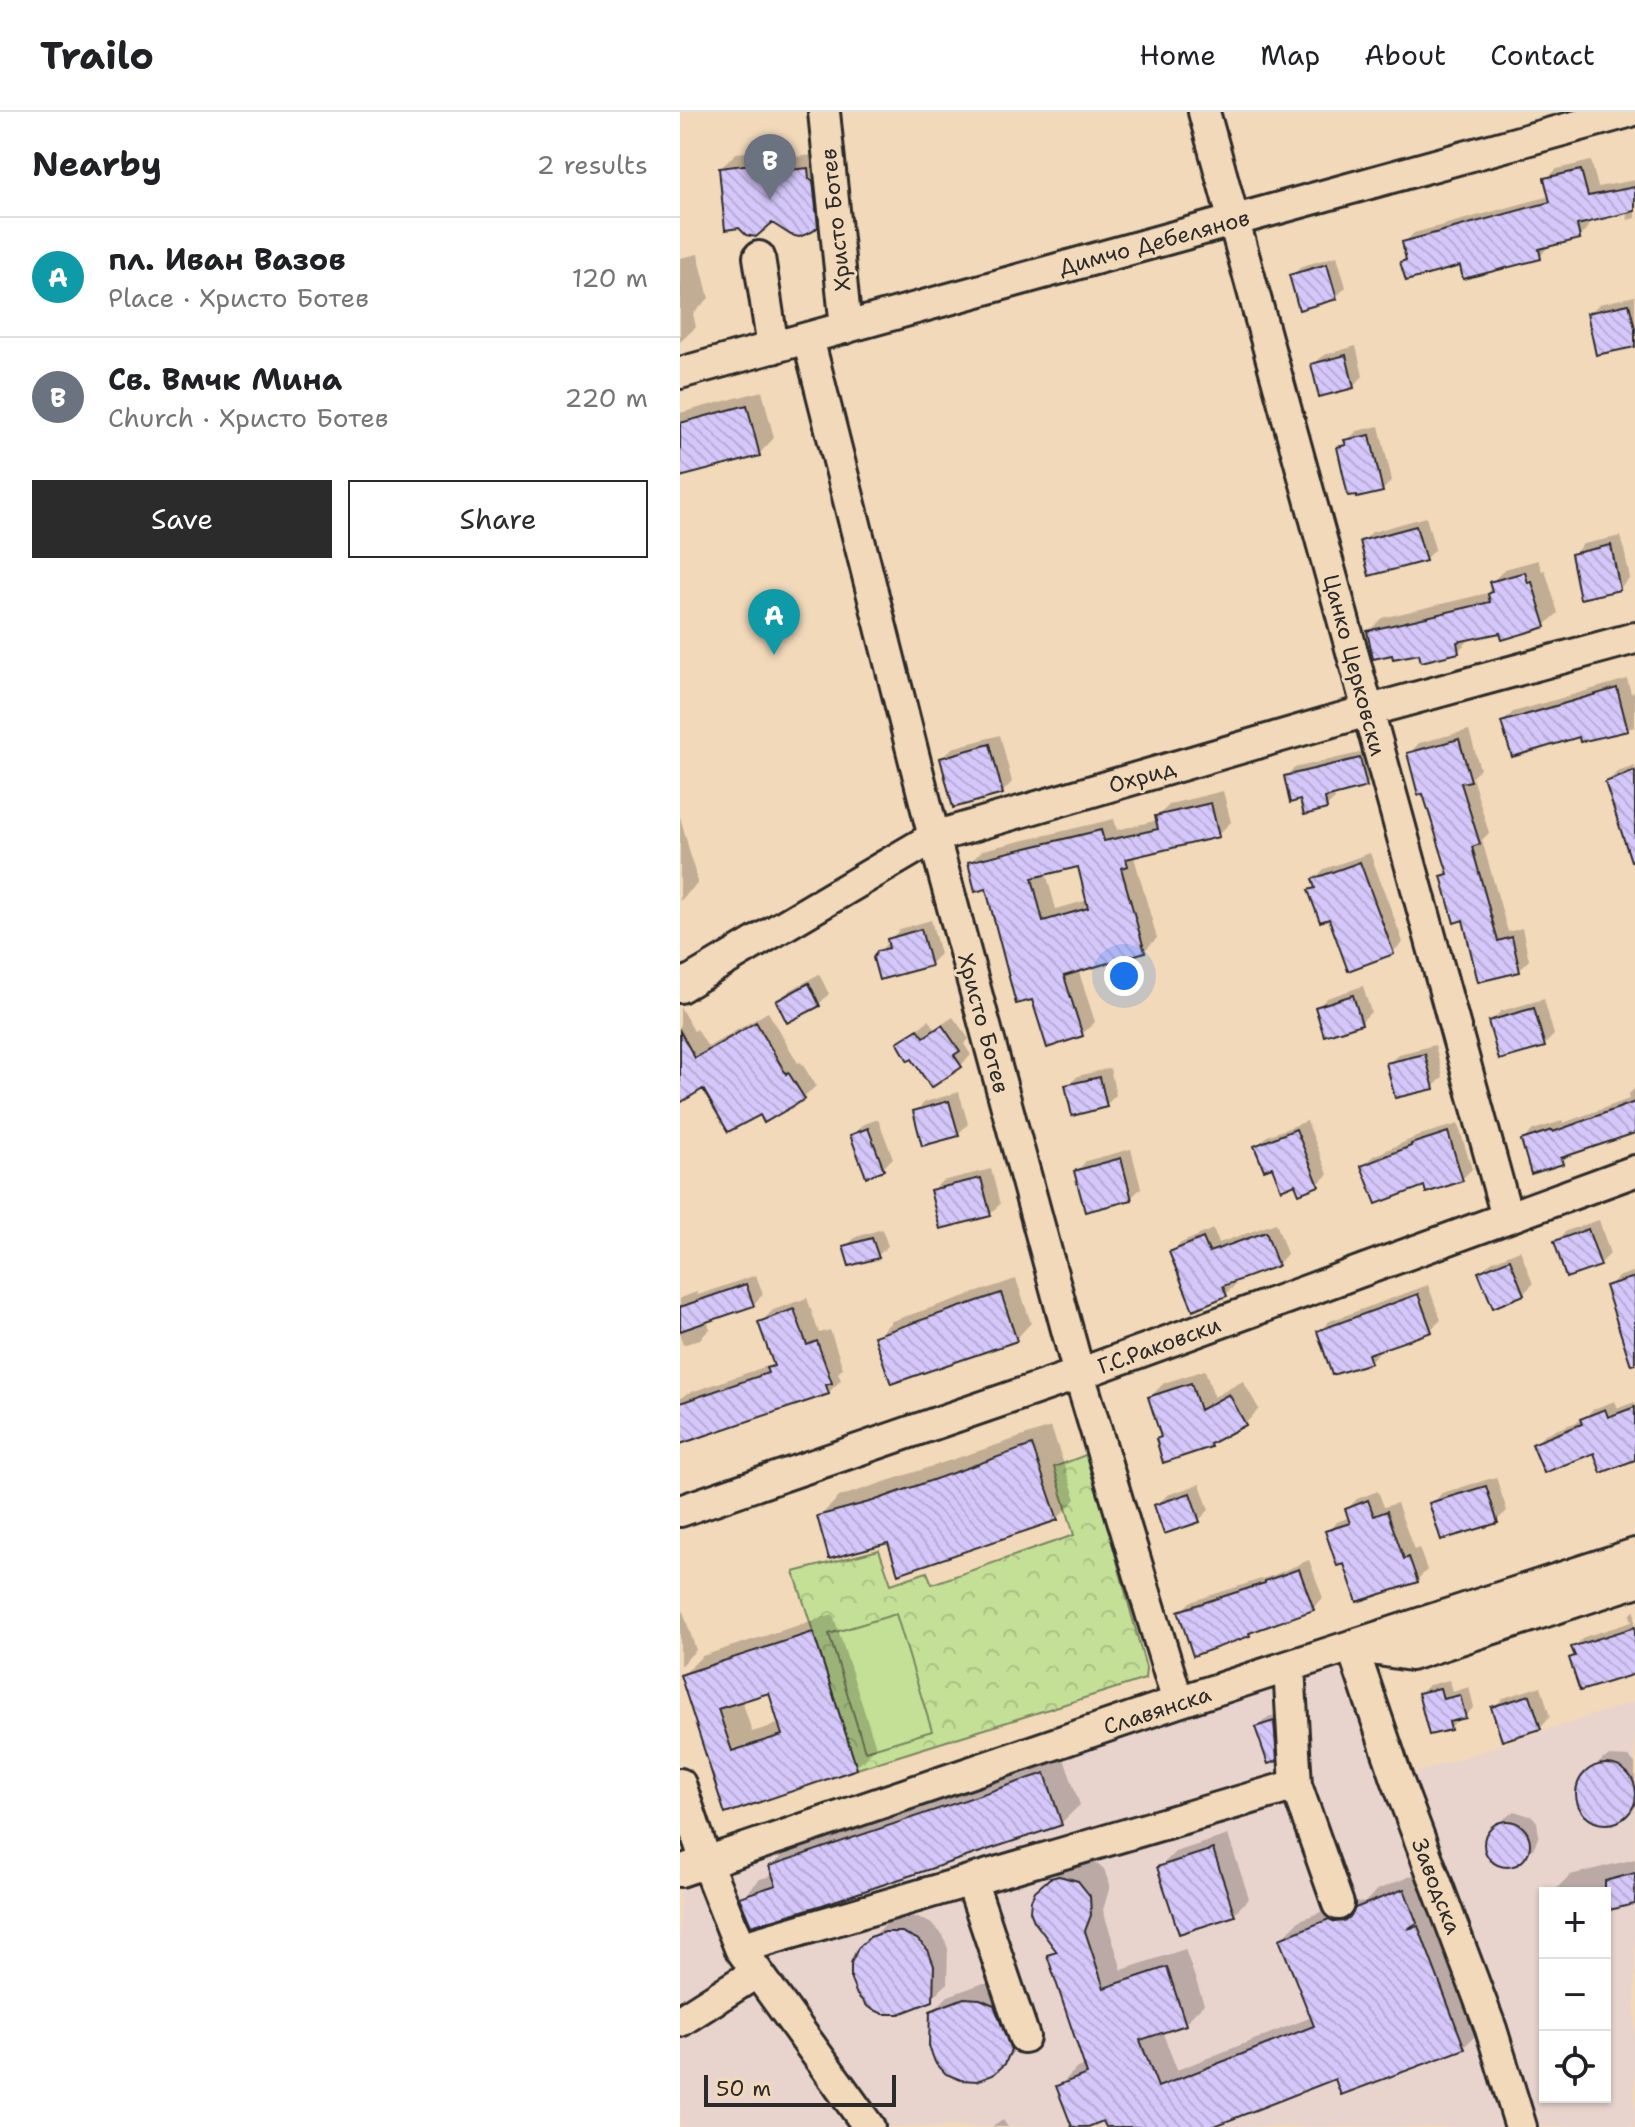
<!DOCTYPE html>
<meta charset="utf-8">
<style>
:root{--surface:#fff;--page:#f6f6f6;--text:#202124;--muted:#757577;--line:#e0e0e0;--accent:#2b2b2b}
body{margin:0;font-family:"Shantell Sans",sans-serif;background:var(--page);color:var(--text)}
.controls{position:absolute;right:24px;bottom:24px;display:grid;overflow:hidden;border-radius:0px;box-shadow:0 2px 6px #0004}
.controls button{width:72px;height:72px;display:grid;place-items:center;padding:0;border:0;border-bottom:2px solid var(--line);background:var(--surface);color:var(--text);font:40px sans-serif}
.scale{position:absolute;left:24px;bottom:20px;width:192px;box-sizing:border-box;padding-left:8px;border:4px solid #2b2b2b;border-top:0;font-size:22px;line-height:28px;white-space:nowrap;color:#2b2b2b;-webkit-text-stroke:6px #f2d9ba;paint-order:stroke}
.you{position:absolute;left:444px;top:864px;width:28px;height:28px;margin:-20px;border:6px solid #fff;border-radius:50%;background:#1a73e8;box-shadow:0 0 0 12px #1a73e833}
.badge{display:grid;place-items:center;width:52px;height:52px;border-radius:50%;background:var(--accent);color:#fff;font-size:26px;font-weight:700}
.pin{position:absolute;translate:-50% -66px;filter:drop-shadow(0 2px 4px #0008)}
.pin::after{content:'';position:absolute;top:42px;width:28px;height:24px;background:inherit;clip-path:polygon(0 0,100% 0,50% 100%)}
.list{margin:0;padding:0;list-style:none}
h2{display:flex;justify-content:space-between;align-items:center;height:104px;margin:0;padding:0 32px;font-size:34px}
h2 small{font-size:26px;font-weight:400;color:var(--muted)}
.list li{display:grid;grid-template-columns:52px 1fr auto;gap:24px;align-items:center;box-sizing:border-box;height:120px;padding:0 32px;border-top:2px solid var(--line)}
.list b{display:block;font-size:30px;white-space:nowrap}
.list p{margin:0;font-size:26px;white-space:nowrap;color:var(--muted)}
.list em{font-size:26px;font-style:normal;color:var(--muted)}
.actions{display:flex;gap:16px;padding:24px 32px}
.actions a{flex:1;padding:18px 0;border:2px solid var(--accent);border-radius:0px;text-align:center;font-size:28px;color:var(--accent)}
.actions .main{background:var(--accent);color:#fff}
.icon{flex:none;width:44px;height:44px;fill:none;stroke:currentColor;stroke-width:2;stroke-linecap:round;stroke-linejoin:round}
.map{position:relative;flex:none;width:955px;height:2015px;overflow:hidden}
header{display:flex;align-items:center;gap:48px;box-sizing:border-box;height:112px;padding:0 40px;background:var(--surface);border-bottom:2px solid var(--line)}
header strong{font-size:38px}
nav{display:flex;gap:44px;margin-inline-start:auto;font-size:28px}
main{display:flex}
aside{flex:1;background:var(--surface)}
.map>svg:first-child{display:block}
.built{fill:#e9d4cd;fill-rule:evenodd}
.park{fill:url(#park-crowns);stroke:#788661;stroke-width:2}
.garden{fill:#c4e097;stroke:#788661;stroke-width:2}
.shadow{fill:#0003;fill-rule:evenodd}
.building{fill:url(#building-back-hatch);stroke:#2b2b2b;stroke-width:2;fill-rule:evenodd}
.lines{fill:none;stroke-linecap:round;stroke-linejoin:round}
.minor-casing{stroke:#2b2b2b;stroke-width:36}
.minor{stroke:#f2d9ba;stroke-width:30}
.labels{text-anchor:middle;stroke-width:6;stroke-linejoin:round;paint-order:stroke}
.street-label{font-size:22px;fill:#2b2b2b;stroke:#f2d9ba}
</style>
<header>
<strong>Trailo</strong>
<nav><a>Home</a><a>Map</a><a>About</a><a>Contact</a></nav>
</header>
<main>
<aside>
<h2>Nearby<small>2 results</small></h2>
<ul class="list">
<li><span class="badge" style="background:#0f9aa8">A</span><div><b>пл. Иван Вазов</b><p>Place · Христо Ботев</p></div><em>120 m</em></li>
<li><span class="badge" style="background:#6b7280">B</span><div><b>Св. Вмчк Мина</b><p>Church · Христо Ботев</p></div><em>220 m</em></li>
</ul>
<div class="actions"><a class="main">Save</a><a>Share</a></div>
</aside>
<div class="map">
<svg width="955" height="2015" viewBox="0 0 955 2015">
<defs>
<pattern id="park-crowns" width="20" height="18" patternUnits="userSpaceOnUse" patternTransform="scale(2)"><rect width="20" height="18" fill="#c4e097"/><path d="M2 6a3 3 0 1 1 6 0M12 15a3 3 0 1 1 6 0" fill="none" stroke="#a9c082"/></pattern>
<pattern id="building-back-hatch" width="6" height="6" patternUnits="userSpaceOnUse" patternTransform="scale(2)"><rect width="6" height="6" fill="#d5c7f9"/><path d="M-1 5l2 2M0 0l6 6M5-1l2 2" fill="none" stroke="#b7abd6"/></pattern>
</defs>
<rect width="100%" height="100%" fill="#f2d9ba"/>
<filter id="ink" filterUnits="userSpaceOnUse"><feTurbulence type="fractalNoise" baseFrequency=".0125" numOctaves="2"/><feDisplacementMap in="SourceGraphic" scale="16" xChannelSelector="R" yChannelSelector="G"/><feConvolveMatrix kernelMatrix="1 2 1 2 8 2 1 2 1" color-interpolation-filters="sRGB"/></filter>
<g filter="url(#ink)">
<path class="built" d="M672,1534l45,133 238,-78v426h-955v-256zM865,1781h60v204h-60z"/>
<path class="park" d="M408,1342l58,214 -1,11 -288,90 -63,-197 85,-22 12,34 36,-12 5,12 142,-49 -20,-68z"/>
<path class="garden" d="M216,1502l36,117 -67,20 -36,-117z"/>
<path class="shadow" d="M95,37l1,10 47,-5 9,56 -16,15 -44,-5 -33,6 -18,-58 15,-15z
M911,49l7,26 37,-7v38l-7,2 -2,-9 -38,9 1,7 -10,10 -29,7 -10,13 -79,7 -58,-1 5,-5 -4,-15 10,-10 136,-37 -4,-17 11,-10z
M18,142l11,44 -16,16 3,13 -16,15v-84z
M657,144l9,31 -10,10 -45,-21 11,-10z
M955,184v49l-46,-31 10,-10z
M676,234l7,30 -10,11 -40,-22 11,-10z
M82,279l12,47 -15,16 -79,21v-62z
M699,314l13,54 -10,11 -43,-43 18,-17z
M746,405l9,32 -10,10 -63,-17 10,-10z
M941,424l9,42 -11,11 -46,-34 10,-11z
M858,448l4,11 3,-1 13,43 -14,13 -73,12 -13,13h-37l-52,-20 13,-13 110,-26 2,-2 -2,-8 13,-13z
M947,567l4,14 4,-1v35l-53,13 -2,-6 -77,-12 10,-10z
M789,618l11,39 -8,8 17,56 -7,7 26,92 14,-4 7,32 -10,10 -54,-52 -22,-42 6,-6 -25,-79 -15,-37 10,-11z
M320,623l12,47 -10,11 -60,-35 10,-10z
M688,639l7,25 -9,9 -33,9 2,5 -9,8 -24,-9 -16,-22 8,-8z
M955,654v73l-28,-57 10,-10z
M543,679l8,31 -13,13 -81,19 -3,3 23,81 -13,13 -66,18 17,53 -13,12 -49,-36 -46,-111 -17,-25 13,-12 131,-31 3,11 41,-10 -1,-3 13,-13zM400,753l8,35 -32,9 -10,-36z
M0,704l18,67 -18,18z
M690,741l33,89 -10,10 -63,-35 -19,-26 5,-6 -2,-6 10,-10z
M251,808l9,34 -10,10 -51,-12 21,-23z
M139,862l10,20 -10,10 -31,16 -10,-19 11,-10z
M683,874l8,26 -10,10 -44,-14 10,-10z
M864,887l10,36 -10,10 -53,-24 10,-10z
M0,895l14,24 3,-2 11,18 60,-35 30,51 3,-1 15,24 -12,11 -44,15 -57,-26 -23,15z
M273,905l16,22 -5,5 7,11 -10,10 -49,-9 -13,-13 30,-23 6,9z
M755,933l8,32 -10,10 -45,-23 11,-10z
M430,956l6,27 -10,10 -39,-19 11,-10z
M955,976v42l-64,23 -9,9 -39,-22 10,-10 29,-9 1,2 66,-24 -1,-4z
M279,980l9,32 -10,10 -43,-22 10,-10z
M198,1007l15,39 -10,10 -31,-32 10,-11z
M627,1009l21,53 -10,10 -22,-3 -23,-17 -16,-18 10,-10z
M778,1012l14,45 -10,10 -37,4 -62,-17 10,-10 50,-22z
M451,1037l10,39 -10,10 -55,-26 10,-11z
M311,1057l9,35 -10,10 -58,-23 10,-10z
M919,1108l11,34 -10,10 -44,-23 10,-10z
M596,1111l11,31 -10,11 -42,15 1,4 -10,10 -55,-41 10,-10 32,-14 6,14z
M202,1117l6,17 -11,10 -32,-9 11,-10z
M840,1138l13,34 -10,10 -43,-22 11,-10z
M955,1159v56l-27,-40 10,-10z
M76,1163l7,19 -10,11 -46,15 3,9 -10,10 -17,6 -3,-8v-39l17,-6 1,3z
M336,1167l15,44 -15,16 -139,-2 15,-16z
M748,1173l13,35 -11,10 -51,18 1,3 -10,10 -51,-30 11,-10z
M127,1186l12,35 11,-3 13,38 -5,5 3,7 -13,13 -148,49v-43l6,-5 87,-30 -12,-42 12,-12z
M525,1258l9,27 29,-16 16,28 -14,15 -27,14 -8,8 -52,-6 4,-5 -12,-38 14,-14z
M935,1289l3,7 17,-6v56l-100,-14 10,-10 37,-14 11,-11z
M371,1315l25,72 -19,20 -168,22 -69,-25 19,-19z
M816,1365l11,34 -11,10 -64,-17 10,-11z
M520,1372l9,26 -10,10 -43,-14 11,-11z
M698,1379l6,16 13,-4 17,47 5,-2 8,22 -10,10 -72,-19 -18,-29 10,-10 13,-5 -3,-8 10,-10z
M629,1448l14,38 -10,10 -58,21 -6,6 -69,-23 10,-10 84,-27z
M0,1490l16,48 -16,16z
M955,1498v58l-64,-9 5,-5 -2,-7 10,-10 48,-15 -2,-7z
M153,1502l43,133 -20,20 -130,45 -44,-136 20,-20zM90,1579l11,32 -29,9 -10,-32z
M769,1568l3,12 17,-5 5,20 -9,9 -7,2 -8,11 -30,-35 9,-9z
M861,1574l9,31 -10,10 -47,-19 10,-10z
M604,1600l2,37 -11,10 -18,-32 11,-10z
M383,1644l17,49 -19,18 -319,75 18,-19 14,-4 -3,-8 19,-19z
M931,1644l18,1 6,6v39l-17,17 -18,2 -16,-10 -6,-18 2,-9 12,-14 11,-11z
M834,1699l19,6 4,5 2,14 -6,13 -11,10 -14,6h-7l-12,-9 -4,-14 6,-13z
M548,1723l21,63 -15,16 -75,-46 16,-16z
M409,1747l15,10 6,17 -7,24 19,60 63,-21 19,55 -19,19 -23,8 15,39 135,-53 -31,-78 19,-19 49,-19 15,2 13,-13 46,-19 12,32 -9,8 11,-2 46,119 -19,19 -122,46 -6,-17 -130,51h-98l-3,-9 -23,9h-8l-16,-40 19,-19 9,-3 -36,-109 7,-8 -20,-56 34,-32z
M955,1747v42l-30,8v-16h-53l18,-18z
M222,1805h16l14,7 11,11 5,14 -1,35 -16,15 -71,-50 28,-27z
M301,1872h15l24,62 -28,27 -60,-61 16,-16z
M323,2008l5,7h-16z"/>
<path class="building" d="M80,51l1,10 47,-5 1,10 4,3 5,46 -6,5 -13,5 -8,-2 -19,-12 -16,14 -10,-2 -7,-7 -14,2 -6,-62z
M901,58l7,26 47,-9v24l-58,14 3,14 -41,10 2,10 -78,20 -3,-13 -54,15 -6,-19 6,-2 -4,-18 148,-40 -6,-24z
M647,152l10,35 -38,11 -10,-35z
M949,192l6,24v19l-39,8 -9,-42z
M666,243l8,33 -35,9 -8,-33z
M67,293l13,51 -80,21v-54z
M690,323l13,57 -26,6v-3l-9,1 -11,-49 9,-2 -2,-5z
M736,414l10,35 -57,15 -9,-35z
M931,433l9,45 -40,9 -9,-45z
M845,460l3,11 4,-1 14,45 -44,13 -2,-7 -43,9 2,11 -38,9 -2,-8 -26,5 -1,-4 -19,4 -6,-28 123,-29 -2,-8 4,-2 -3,-10z
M937,576l11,43 -48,11 -1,-5 -67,20 -11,-35z
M779,627l12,42 -10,2 19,61 -8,3 26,94 14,-4 8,35 -42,10 -15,-62 -9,3 -13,-47 7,-2 -25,-80 -5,1 -11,-42z
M310,632l13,50 -50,14 -13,-50z
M680,646l7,29 -42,11 2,11 -23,6 -4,-15 -10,3 -6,-27z
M955,659v89l-4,1 -26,-79z
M531,691l8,34 -93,22 2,7 -7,2 24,84 -81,24 19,60 -36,12 -15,-48 -16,4 -30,-115 -11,3 -7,-30 133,-32 3,11 54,-12 -3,-13zM398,755l10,41 -45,13 -11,-43z
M680,750l34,92 -46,17 -19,-52 -9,3 -12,-32 7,-2 -3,-9z
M241,817l10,37 -52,14 -6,-22 4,-7 12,-3 -2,-9z
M129,871l11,23 -33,17 -11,-22z
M673,883l9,29 -38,12 -9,-29z
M854,896l11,39 -46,13 -11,-39z
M76,910l30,52 2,-2 17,27 -41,24 -4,-8 -32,17 -25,-43 -23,14v-72l15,27z
M262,913l18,26 -6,4 8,12 -31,21 -19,-29 -4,2 -11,-19 21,-13 6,8z
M745,942l9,35 -39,9 -9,-35z
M420,965l7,30 -35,9 -7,-31z
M269,989l10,35 -37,10 -9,-35z
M955,990v31l-74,25 2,6 -32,10 -10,-34 31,-10 1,2z
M188,1016l16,42 -18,7 -16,-42z
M616,1017l23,57 -20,8 -4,-10 -14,6 -9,-23 -8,3 -10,-24z
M768,1020l15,49 -37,12 -2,-7 -48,18 -15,-38 50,-20v-2z
M441,1046l11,42 -47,12 -11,-41z
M301,1066l10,38 -51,13 -10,-39z
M908,1117l13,37 -35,12 -12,-37z
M586,1120l12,34 -55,20 4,10 -34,14 -24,-58 34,-14 6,14z
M192,1126l7,20 -30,8 -6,-20z
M830,1147l14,36 -31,13 -15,-36z
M955,1165v87l-4,1 -26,-79z
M66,1172l8,22 -74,25v-24z
M321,1181l16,48 -126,43 -17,-48z
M738,1182l14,38 -64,22 3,9 -39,12 -15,-44z
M114,1197l13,36 10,-4 15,42 -6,2 3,9 -149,50v-41l88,-30 -2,-5 8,-2 -16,-44z
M511,1271l9,27 29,-16 17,31 -36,19 1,3 -48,16 -7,-24 5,-2 -13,-40z
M955,1295v53l-34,13 -7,-20 -50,20 -12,-29 50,-20 -2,-5 25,-10 3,8z
M352,1333l26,75 -160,54 -10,-31 -59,16 -12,-43 56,-15z
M806,1374l12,37 -57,17 -12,-37z
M510,1381l10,29 -36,12 -10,-29z
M688,1388l6,16 13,-5 17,48 5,-2 9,25 -61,20 -13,-38 -7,2 -12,-35 25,-8 -5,-14z
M619,1457l15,41 -65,23 1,3 -57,20 -15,-45 87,-28v-2z
M955,1515v47l-55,17 -11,-33 6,-2 -4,-9z
M133,1520l44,137 -132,45 -45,-139zM89,1581l13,42 -50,16 -14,-42z
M760,1576l3,11 17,-4 6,23 -17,4 2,8 -22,5 -11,-42z
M850,1583l11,34 -39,12 -11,-34z
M594,1609l3,40 -9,3 -13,-37z
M896 1682a30 30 0 1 1 60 0a30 30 0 1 1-60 0Z
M365,1661l17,52 -240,80 -71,21 -12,-29 37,-12 -7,-19z
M804 1732a23 23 0 1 1 46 0a23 23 0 1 1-46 0Z
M533,1737l22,67 -56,18 -22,-67z
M955,1761v31l-30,7v-30z
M379,1764l19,5 12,15 1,19 -6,16 19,57 63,-21 19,58 -46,15 18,47 156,-61 -35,-87 50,-20 6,3 10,-1 6,-5 4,-8 49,-19 13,34 -10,6 11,-3 47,123 -124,46 -6,-16 -123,48h-106l-3,-6 -15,6h-16l-16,-41 31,-12 -40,-119 10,-3 -23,-31 -4,-10 1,-11 4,-9 15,-13z
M205,1820h17l15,7 11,11 6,16 -1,35 -34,13h-16l-15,-7 -11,-12 -6,-15v-17l7,-15 12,-11z
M284,1886l16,1 14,6 17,45 -6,14 -12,11 -16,6 -16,-1 -15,-6 -11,-12 -6,-16 1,-35z"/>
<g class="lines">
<g class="minor-casing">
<path id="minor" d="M144,0l22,216
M524,0l303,1105
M79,145l14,91
M128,226l126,499 145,537 99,328
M0,261l948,-261
M0,875l254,-150 433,-126 268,-73
M0,1399l399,-137 556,-203
M0,1672l26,78 34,86 129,179
M616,1673l42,119
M0,1759l498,-169 457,-148
M291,1768l53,157
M60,1836l556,-163 -7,-118
M0,1909l77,-49
M841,2015l-30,-98 -94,-250 -45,-133 59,9 224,-73"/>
</g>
<use href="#minor" class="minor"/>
</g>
</g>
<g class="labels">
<g class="street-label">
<text transform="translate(155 108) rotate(-96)" y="8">Христо Ботев</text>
<text transform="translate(474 130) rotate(-15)" y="8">Димчо Дебелянов</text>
<text transform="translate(675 553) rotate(75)" y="8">Цанко Церковски</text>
<text transform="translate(462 664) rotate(-16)" y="8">Охрид</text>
<text transform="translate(304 911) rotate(75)" y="8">Христо Ботев</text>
<text transform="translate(479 1233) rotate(-20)" y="8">Г.С.Раковски</text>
<text transform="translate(477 1598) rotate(-18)" y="8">Славянска</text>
<text transform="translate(757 1774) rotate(69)" y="8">Заводска</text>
</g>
</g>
</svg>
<div class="controls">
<button>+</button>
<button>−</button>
<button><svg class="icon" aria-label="locate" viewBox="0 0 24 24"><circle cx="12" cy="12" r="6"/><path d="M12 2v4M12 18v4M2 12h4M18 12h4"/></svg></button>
</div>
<div class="scale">50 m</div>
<div class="you"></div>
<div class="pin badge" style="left:94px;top:543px;background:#0f9aa8">A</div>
<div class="pin badge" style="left:90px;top:88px;background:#6b7280">B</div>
</div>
</main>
